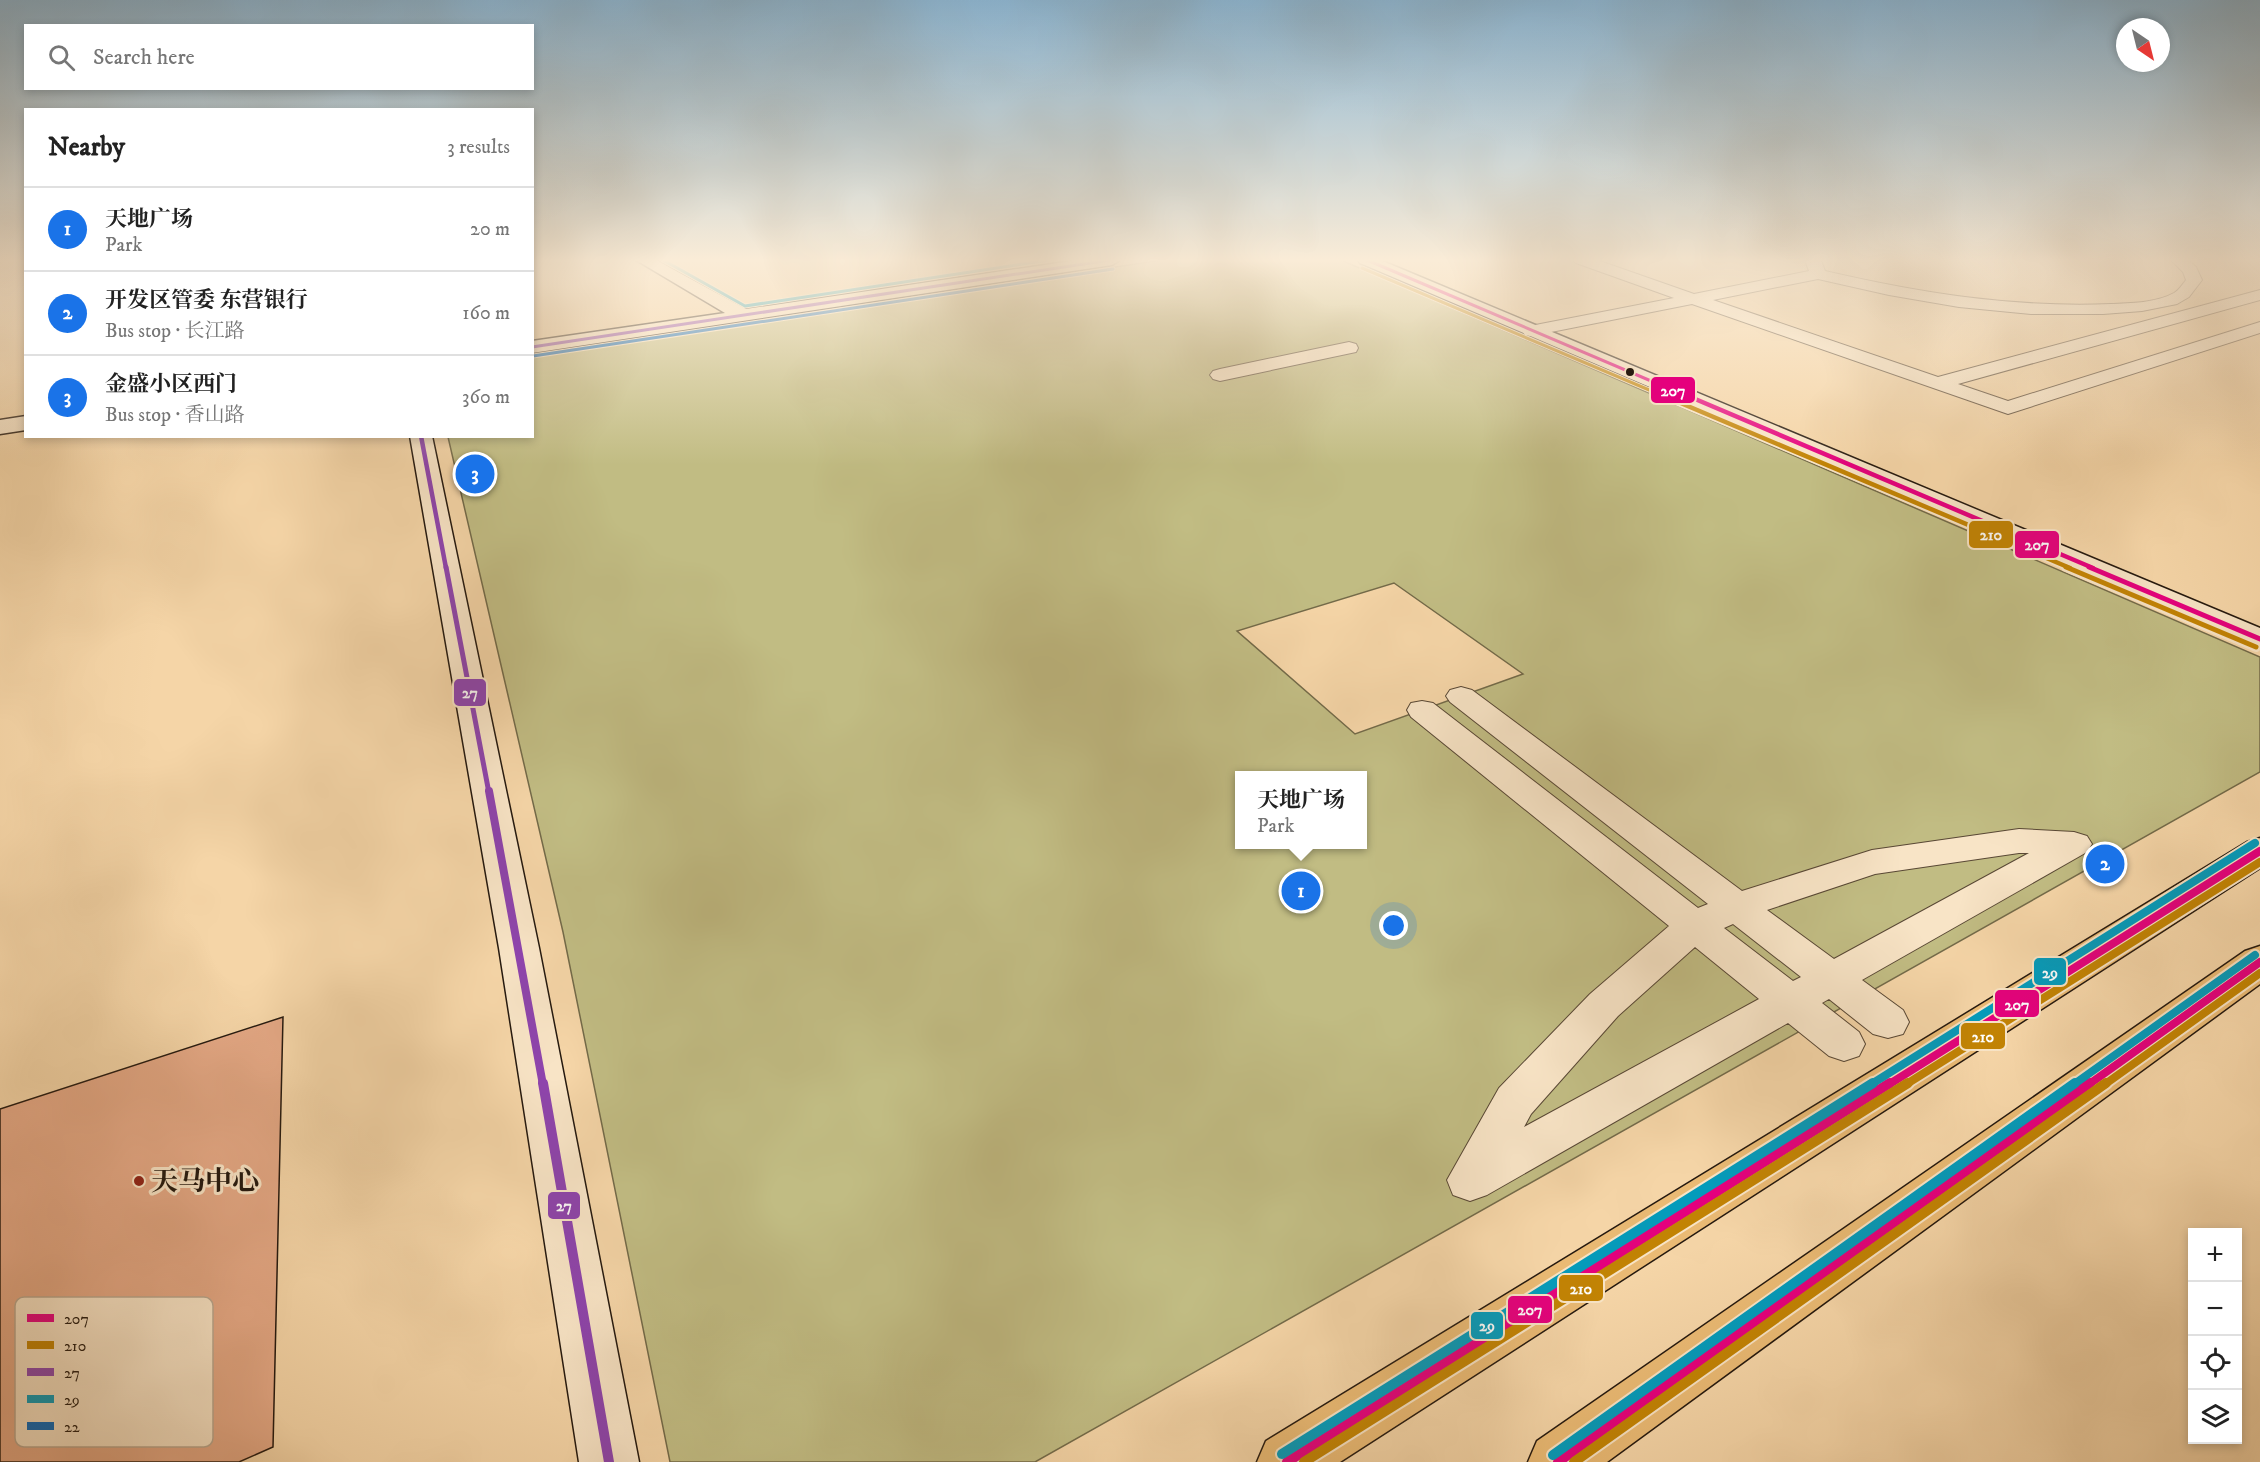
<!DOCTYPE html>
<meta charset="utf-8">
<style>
:root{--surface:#fff;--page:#f2f2f2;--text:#222;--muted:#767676;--line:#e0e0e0;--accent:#1a73e8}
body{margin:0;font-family:"IM FELL DW Pica","Noto Serif SC",serif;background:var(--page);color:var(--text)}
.controls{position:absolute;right:18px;bottom:18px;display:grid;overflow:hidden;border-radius:0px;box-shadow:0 3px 9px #0003}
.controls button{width:54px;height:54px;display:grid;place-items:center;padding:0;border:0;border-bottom:2px solid var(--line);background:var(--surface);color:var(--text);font:30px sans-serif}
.compass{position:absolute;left:2116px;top:18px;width:54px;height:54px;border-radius:50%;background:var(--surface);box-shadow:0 3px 9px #0003;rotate:145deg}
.you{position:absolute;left:1394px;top:926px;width:21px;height:21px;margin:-15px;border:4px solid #fff;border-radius:50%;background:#1a73e8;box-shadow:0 0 0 9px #1a73e833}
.badge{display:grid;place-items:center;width:39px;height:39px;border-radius:50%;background:var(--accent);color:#fff;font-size:20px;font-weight:700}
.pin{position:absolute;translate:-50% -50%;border:3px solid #fff;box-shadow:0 2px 6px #0006}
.popup{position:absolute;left:1235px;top:771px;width:132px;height:78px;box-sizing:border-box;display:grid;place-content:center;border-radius:0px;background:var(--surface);filter:drop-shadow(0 2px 4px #0005);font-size:20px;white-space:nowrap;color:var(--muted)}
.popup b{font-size:22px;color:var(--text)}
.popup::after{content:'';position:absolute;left:50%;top:100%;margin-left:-12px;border:12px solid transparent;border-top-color:var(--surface)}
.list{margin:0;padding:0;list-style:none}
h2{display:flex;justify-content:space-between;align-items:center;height:78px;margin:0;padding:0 24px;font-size:26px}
h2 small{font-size:20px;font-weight:400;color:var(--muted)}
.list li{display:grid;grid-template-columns:39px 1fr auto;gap:18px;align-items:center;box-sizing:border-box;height:84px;padding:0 24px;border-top:2px solid var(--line)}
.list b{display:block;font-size:22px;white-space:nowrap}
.list p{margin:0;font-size:20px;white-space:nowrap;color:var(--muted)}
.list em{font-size:20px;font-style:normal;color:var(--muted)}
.icon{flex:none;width:33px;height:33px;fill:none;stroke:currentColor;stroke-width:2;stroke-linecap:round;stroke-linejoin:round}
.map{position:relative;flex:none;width:2260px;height:1462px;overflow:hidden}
.search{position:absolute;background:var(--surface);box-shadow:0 3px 9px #0003;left:24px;top:24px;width:510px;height:66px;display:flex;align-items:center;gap:15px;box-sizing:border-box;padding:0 21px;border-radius:0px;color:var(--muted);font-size:22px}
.panel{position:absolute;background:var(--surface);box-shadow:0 3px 9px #0003;left:24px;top:108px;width:510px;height:330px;border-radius:0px}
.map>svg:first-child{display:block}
.green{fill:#c1bc83;stroke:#736a49;stroke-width:1.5;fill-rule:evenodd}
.building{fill:#e4a885;stroke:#25190f;stroke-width:1.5}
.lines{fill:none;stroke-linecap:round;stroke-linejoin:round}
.street-casing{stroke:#594835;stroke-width:2}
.secondary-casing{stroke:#25190f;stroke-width:3}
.primary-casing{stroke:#25190f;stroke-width:3}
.street{fill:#f8e4c6;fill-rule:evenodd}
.secondary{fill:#f8e4c6;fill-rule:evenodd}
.primary{fill:#eaba74;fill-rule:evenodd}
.bus-1-far4-casing{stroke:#f8e4c6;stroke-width:5}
.bus-1-far3-casing{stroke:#f8e4c6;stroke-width:8}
.bus-1-far2-casing{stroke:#f8e4c6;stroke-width:10}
.bus-1-far1-casing{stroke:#f8e4c6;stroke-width:12}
.bus-1-casing{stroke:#f8e4c6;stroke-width:14}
.bus-2-far4-casing{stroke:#f8e4c6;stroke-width:5}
.bus-2-far3-casing{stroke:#f8e4c6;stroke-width:8}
.bus-2-far2-casing{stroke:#f8e4c6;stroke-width:10}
.bus-2-far1-casing{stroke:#f8e4c6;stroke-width:12}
.bus-2-casing{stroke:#f8e4c6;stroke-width:14}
.bus-3-far4-casing{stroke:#f8e4c6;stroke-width:5}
.bus-3-far3-casing{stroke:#f8e4c6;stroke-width:8}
.bus-3-far2-casing{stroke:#f8e4c6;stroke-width:10}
.bus-3-far1-casing{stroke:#f8e4c6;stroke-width:12}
.bus-3-casing{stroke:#f8e4c6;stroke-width:14}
.bus-4-far2-casing{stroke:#f8e4c6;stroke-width:5}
.bus-4-far1-casing{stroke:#f8e4c6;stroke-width:12}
.bus-4-casing{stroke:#f8e4c6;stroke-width:14}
.bus-5-casing{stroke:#f8e4c6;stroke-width:5}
.bus-1-far4{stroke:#e5007d;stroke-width:3}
.bus-1-far3{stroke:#e5007d;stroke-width:4.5}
.bus-1-far2{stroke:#e5007d;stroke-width:5}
.bus-1-far1{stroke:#e5007d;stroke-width:8}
.bus-1{stroke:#e5007d;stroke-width:10}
.bus-2-far4{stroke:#c28304;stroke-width:3}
.bus-2-far3{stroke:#c28304;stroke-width:4.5}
.bus-2-far2{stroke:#c28304;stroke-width:5}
.bus-2-far1{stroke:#c28304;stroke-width:8}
.bus-2{stroke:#c28304;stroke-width:10}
.bus-3-far4{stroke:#8e44ad;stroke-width:3}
.bus-3-far3{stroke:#8e44ad;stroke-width:4.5}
.bus-3-far2{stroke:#8e44ad;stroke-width:5}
.bus-3-far1{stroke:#8e44ad;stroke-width:8}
.bus-3{stroke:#8e44ad;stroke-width:10}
.bus-4-far2{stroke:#049bbb;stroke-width:3}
.bus-4-far1{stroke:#049bbb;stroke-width:8}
.bus-4{stroke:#049bbb;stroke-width:10}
.bus-5{stroke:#0065bd;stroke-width:3}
.bus-dot{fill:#25190f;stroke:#f8e4c6;stroke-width:2}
.poi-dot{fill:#8f2418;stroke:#f8e4c6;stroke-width:2}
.labels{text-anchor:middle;stroke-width:6;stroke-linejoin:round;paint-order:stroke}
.near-poi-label{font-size:27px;font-weight:bold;fill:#25190f;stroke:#f8e4c6;text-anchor:start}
.key{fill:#f8e4c6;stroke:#b9a78f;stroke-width:1.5}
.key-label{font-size:16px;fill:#25190f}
.line-badge{stroke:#f8e4c6;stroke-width:2}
.badge-label{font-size:16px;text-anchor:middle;font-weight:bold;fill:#fff}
</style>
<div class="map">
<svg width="2260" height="1462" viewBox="0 0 2260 1462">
<rect width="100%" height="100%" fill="#f5d5a7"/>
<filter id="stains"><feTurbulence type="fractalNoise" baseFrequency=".00333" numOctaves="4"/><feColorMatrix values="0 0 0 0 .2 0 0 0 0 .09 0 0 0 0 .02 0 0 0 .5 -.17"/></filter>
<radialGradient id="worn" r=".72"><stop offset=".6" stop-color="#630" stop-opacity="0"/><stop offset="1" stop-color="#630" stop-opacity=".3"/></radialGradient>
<path class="green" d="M1162,260h179l919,397v115l-1225,690h-365l-107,-530 -115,-495 84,-1 1,-81zM1394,583l129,91 -168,60 -118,-103zM1240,776h122v68h-122z"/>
<path class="building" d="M283,1017l-10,430 -34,15h-239v-353z"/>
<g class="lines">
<g class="street-casing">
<path id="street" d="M1573,260h24l97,34 115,-23 -4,-11h16l4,11c94,22 189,37 286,33 20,-1 45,-1 63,-11 5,-3 8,-8 12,-13l-3,-8 -12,-12h17l8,7 6,13 -13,17 -12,7 -35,7 -39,3h-72l-72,-7 -70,-12 -71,-16 -105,21 225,77 322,-87v10l-302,84 50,17 252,-79v11l-252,81 -316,-110 -161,32 -6,-1 -3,-4 3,-4 149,-29 -98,-35z
M1349,342l7,2 2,4 -2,4 -136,29 -7,-2 -3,-4 3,-4 7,-2z
M1461,687l11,3 270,201 130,-41 147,-21 55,3 13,4 5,8 -5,8 -225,128 41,30 6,12 -6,12 -15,4 -15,-4 -44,-35 -7,4 37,29 6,12 -6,12 -15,5 -15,-5 -41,-33 -301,172 -17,6 -17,-6 -6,-15 52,-92 91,-94 79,-68 -258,-209 -4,-7 4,-7 11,-2 11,2 265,205 10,-4 -258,-202 -4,-6 4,-6zM2019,853h10l-195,106 -67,-49 108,-36zM1733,924l68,53 -8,4 -69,-53zM1695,947l64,52 -235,128 7,-13 87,-98z"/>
</g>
<g class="secondary-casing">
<path id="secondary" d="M636,260h20l90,49 332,-49h42l-8,5 -580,88v-12l193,-28z
M1358,260h22l880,368v20l-900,-385z
M26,416v14l-26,4v-14z
M410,436h22l107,512 100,514h-60l-80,-514z"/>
</g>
<g class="primary-casing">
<path id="primary" d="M2260,838v30l-920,594h-83l9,-21 981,-599z
M2260,946v38l-653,478h-79l9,-21 708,-490z"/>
</g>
<use href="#street" class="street"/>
<use href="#secondary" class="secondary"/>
<use href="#primary" class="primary"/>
<g class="bus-1-far4-casing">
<path id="bus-1-far4" d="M1367,260l317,135"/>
</g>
<g class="bus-1-far3-casing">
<path id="bus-1-far3" d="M1681,393l412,175"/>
</g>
<g class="bus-1-far2-casing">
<path id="bus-1-far2" d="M2089,567l171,72"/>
</g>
<g class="bus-1-far1-casing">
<path id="bus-1-far1" d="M1888,1085l372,-234
M2088,1085l172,-123"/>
</g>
<g class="bus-1-casing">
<path id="bus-1" d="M1287,1462l603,-379
M1558,1462l532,-379"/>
</g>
<g class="bus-2-far4-casing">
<path id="bus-2-far4" d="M1362,268l299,127"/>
</g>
<g class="bus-2-far3-casing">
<path id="bus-2-far3" d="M1657,393l413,175"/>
</g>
<g class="bus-2-far2-casing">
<path id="bus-2-far2" d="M2066,567l190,80"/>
</g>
<g class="bus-2-far1-casing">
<path id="bus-2-far1" d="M1905,1085l355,-223
M2104,1085l156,-112"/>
</g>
<g class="bus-2-casing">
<path id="bus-2" d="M1304,1462l604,-379
M1574,1462l532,-379"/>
</g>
<g class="bus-3-far4-casing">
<path id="bus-3-far4" d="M532,347l578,-87"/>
</g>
<g class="bus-3-far3-casing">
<path id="bus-3-far3" d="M421,436l25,132"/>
</g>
<g class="bus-3-far2-casing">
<path id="bus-3-far2" d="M446,567l43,226"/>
</g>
<g class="bus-3-far1-casing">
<path id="bus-3-far1" d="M489,791l54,294"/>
</g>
<g class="bus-3-casing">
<path id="bus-3" d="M543,1083l66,379"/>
</g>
<g class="bus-4-far2-casing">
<path id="bus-4-far2" d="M663,260l82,46 304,-46"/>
</g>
<g class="bus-4-far1-casing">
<path id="bus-4-far1" d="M1870,1085l385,-242
M2073,1085l182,-130"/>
</g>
<g class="bus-4-casing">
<path id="bus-4" d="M1282,1454l591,-371
M1553,1455l522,-372"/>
</g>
<g class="bus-5-casing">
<path id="bus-5" d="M533,356l580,-87"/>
</g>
<use href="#bus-1-far4" class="bus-1-far4"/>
<use href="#bus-1-far3" class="bus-1-far3"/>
<use href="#bus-1-far2" class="bus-1-far2"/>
<use href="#bus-1-far1" class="bus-1-far1"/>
<use href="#bus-1" class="bus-1"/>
<use href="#bus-2-far4" class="bus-2-far4"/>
<use href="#bus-2-far3" class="bus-2-far3"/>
<use href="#bus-2-far2" class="bus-2-far2"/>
<use href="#bus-2-far1" class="bus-2-far1"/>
<use href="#bus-2" class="bus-2"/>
<use href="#bus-3-far4" class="bus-3-far4"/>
<use href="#bus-3-far3" class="bus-3-far3"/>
<use href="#bus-3-far2" class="bus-3-far2"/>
<use href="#bus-3-far1" class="bus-3-far1"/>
<use href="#bus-3" class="bus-3"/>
<use href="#bus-4-far2" class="bus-4-far2"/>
<use href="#bus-4-far1" class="bus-4-far1"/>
<use href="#bus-4" class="bus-4"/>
<use href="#bus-5" class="bus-5"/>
</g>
<linearGradient id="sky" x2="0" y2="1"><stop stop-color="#8bb5d2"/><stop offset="0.56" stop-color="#faecd7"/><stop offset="1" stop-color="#faecd7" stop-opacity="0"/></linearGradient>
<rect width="2260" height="465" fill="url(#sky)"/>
<circle class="bus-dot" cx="1630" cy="372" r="5"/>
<circle class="poi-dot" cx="139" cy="1181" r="6"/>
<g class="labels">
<g class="near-poi-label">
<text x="151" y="1190">天马中心</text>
</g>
</g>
<rect x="15" y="1297" width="198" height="150" rx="9" class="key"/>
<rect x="27" y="1314" width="27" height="8" fill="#e5007d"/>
<rect x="27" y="1341" width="27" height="8" fill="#c28304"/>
<rect x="27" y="1368" width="27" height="8" fill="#8e44ad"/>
<rect x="27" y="1395" width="27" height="8" fill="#049bbb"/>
<rect x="27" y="1422" width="27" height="8" fill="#0065bd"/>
<g class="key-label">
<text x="64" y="1324">207</text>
<text x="64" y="1351">210</text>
<text x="64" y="1378">27</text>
<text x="64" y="1405">29</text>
<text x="64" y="1432">22</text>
</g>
<g class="line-badge">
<rect x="1650" y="376" width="46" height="28" rx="6" fill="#e5007d"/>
<rect x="1968" y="520" width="46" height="29" rx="6" fill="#c28304"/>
<rect x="2014" y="530" width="46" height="29" rx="6" fill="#e5007d"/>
<rect x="453" y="678" width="34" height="29" rx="6" fill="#8e44ad"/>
<rect x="2033" y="957" width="34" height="29" rx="6" fill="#049bbb"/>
<rect x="1994" y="989" width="46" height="29" rx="6" fill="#e5007d"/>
<rect x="1960" y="1022" width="46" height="28" rx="6" fill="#c28304"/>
<rect x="547" y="1191" width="34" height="29" rx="6" fill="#8e44ad"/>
<rect x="1558" y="1274" width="46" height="28" rx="6" fill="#c28304"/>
<rect x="1507" y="1295" width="46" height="29" rx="6" fill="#e5007d"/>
<rect x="1470" y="1311" width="34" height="29" rx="6" fill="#049bbb"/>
</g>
<g class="badge-label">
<text x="1673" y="396">207</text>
<text x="1991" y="540">210</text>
<text x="2037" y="550">207</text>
<text x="470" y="698">27</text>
<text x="2050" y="978">29</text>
<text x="2017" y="1010">207</text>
<text x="1983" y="1042">210</text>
<text x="564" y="1211">27</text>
<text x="1581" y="1294">210</text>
<text x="1530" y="1315">207</text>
<text x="1487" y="1331">29</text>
</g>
<rect width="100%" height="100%" filter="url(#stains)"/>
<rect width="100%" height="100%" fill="url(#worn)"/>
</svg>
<div class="controls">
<button>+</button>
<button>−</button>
<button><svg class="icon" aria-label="locate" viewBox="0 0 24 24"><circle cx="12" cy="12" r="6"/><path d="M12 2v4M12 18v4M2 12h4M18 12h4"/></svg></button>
<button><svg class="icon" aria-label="layers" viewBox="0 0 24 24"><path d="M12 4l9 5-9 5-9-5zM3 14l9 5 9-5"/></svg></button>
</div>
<svg class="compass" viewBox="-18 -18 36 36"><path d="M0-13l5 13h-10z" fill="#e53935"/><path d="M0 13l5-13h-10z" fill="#767676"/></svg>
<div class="you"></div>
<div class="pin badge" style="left:1301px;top:891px">1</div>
<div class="popup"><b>天地广场</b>Park</div>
<div class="pin badge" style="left:2105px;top:864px">2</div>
<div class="pin badge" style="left:475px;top:474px">3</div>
<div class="search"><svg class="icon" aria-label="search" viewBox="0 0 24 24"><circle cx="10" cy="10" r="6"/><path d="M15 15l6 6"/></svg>Search here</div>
<section class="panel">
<h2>Nearby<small>3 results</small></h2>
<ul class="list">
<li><span class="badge">1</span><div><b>天地广场</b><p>Park</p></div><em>20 m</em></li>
<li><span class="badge">2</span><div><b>开发区管委 东营银行</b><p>Bus stop · 长江路</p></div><em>160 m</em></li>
<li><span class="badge">3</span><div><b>金盛小区西门</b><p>Bus stop · 香山路</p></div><em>360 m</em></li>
</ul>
</section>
</div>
